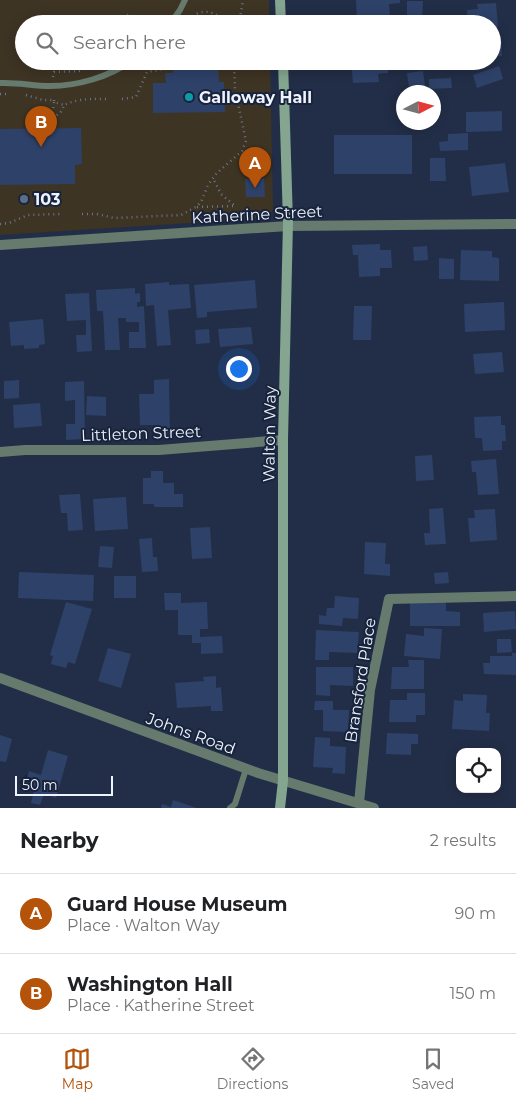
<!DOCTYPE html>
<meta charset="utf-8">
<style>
:root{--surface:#fff;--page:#f2f2f2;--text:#202124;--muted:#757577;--line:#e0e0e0;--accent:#b45309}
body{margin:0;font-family:Montserrat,sans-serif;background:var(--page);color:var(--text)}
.controls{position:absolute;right:15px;bottom:15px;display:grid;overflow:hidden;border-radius:10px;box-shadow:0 2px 12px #0003}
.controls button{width:45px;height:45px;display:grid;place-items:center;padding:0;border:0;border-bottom:1px solid var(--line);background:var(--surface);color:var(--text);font:25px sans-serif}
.compass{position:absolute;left:396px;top:85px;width:45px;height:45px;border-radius:50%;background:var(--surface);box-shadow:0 2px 12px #0003;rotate:84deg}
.scale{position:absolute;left:15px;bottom:12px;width:98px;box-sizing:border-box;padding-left:5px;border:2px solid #eef3fd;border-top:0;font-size:14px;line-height:18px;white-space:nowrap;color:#eef3fd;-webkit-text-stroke:4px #18243c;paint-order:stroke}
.you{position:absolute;left:238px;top:368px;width:18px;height:18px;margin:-12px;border:4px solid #fff;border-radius:50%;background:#1a73e8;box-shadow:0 0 0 8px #1a73e833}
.badge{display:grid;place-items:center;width:32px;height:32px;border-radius:50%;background:var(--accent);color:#fff;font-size:16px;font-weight:700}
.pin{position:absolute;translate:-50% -41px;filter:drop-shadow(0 1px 2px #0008)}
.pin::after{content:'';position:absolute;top:26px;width:18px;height:15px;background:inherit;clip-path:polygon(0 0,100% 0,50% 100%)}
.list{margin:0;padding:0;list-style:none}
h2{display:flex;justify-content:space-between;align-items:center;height:65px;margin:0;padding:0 20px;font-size:21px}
h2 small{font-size:16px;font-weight:400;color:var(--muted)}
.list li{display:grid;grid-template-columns:32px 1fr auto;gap:15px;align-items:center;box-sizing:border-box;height:80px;padding:0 20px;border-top:1px solid var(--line)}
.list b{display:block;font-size:19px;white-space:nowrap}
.list p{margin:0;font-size:16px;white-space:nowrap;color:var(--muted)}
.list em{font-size:16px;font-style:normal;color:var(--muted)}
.icon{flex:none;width:28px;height:28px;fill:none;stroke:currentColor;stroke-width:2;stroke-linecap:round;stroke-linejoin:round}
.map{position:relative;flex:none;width:516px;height:808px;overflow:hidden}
.search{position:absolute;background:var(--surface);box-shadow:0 2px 12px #0003;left:15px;right:15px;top:15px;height:55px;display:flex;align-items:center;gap:12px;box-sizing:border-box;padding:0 18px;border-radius:28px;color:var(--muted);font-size:19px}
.sheet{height:225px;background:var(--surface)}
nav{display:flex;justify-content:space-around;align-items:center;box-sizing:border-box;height:70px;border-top:1px solid var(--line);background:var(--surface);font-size:14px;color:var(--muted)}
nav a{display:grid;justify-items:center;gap:2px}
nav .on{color:var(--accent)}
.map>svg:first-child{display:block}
.education{fill:#3e3424}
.building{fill:#2e4168}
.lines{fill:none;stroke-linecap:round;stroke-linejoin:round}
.path{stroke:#6b7588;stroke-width:2.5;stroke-dasharray:1 4;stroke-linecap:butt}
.service{stroke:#667b6d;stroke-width:6}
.minor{stroke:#667b6d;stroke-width:10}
.secondary{stroke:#84a690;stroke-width:10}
.culture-dot{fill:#0f9aa8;stroke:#18243c;stroke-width:2}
.service-dot{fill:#5c6f8a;stroke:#18243c;stroke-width:2}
.labels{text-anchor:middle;stroke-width:4;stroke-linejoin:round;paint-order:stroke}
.poi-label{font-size:16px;font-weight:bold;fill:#eef3fd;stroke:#18243c;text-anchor:start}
.street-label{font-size:16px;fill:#eef3fd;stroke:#18243c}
</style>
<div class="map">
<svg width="516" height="808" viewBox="0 0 516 808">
<rect width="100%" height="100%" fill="#222e47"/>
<path class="education" d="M0,0h269v24h-245v37h246l3,148 -4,9 -269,17z"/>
<path class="building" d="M356,0h44v3l-11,1 1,12 -10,1v5l-23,1z
M407,1h16l-1,18h-15z
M496,3l2,24 -6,1v-4h-24l-1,-14 11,-1 -1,-5z
M492,37h9l1,19 -10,1z
M57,61h33v4h-10v5h-23z
M173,61h49v8h-4l1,13h5l1,30 -72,1v-30h13l-1,-10h8z
M351,61h37v12l-10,1 1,8 -26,1z
M499,66l4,13 -26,9 -4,-13z
M423,71l2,15 -16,2 -2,-15z
M451,78l1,10 -23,1v-10z
M502,111v20l-36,1v-20z
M81,128l1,36 -7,1v19l-75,1v-56z
M468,133v17l-28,1 -1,-9 9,-1v-7z
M334,135h78v39h-78z
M430,158h15l1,23h-16z
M505,163l4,29 -37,4 -3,-29z
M264,178l1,19h-19l-1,-18z
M380,244v6h11l1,18h-12v8l-21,1 -1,-22h-5l-1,-10z
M427,246l1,14 -14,1 -1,-14z
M461,250l31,1v6l7,1v23l-39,-1z
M439,258l15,1v20h-15z
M255,280l2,28 -50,4v5l-10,1 -3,-33z
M169,282v3l20,-1 2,24 -23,2 3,35 -14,1 -3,-41 -8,1 -1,-22z
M135,288v6l5,-1v9h-3v5l7,-1 2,42h-17v-16h10v-10h-13v-4h-8l2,32h-15l-2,-39h-6l-1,-21z
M89,293l3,58 -15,1 -1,-17h10v-15l-19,1 -2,-27z
M504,302l1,28 -40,2 -1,-28z
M354,306h18l-1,34h-18z
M43,319l2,25 -6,1v3l-15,1v-4l-13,1 -2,-24z
M251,327l2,17 -33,3 -2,-18z
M209,329l1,14 -14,1 -1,-14z
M502,352l2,20 -29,2 -2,-20z
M169,379l1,57h-15v-11h-15l-1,-31h15v-14z
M19,380v18l-15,1v-18z
M84,381l1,58 -19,1v-16h9v-24l-10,1v-19z
M87,396l19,1v19l-20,-1z
M40,403l2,23 -28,2 -1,-23z
M501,416v9h4l1,16h-4v9l-19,1 -1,-13h-7l-1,-21z
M432,455l2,25 -18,1 -1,-25z
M496,459l3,35 -21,1 -2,-23h-4l-1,-11z
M151,471h12v12h11v11h9v13h-29v-3h-11v-26h8z
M80,494l3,36 -15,1 -1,-18h-6l-2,-18z
M126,497l2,32 -33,2 -2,-32z
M443,508l3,36 -21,1 -1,-12h6l-1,-24z
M495,509l2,31 -27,2 -2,-24h7l-1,-8z
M210,527l2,31 -20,1 -2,-31z
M152,538l1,19h4l1,14 -16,1 -3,-33z
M365,542l21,1 -1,21h5v12l-26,-2z
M100,546l14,1 -2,21 -14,-1z
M19,572l75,3 -1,26 -75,-3z
M448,572l1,11 -14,1 -1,-11z
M114,576h22v22h-22z
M164,593h17v10l26,-1 1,27h-8v8l22,-1 1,17 -22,1v-11h-9v-8h-14v-25h-13z
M335,596l24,2 -1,21 -15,-1 -1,8 -23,-2v-9l7,1 1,-8h7z
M410,600h36v11l14,1v14h-50z
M66,602l26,7 -17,55 -7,-2 -2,6 -15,-4 2,-8 -3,-1z
M515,611l1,18 -32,3 -1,-19z
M424,628l18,1 -2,30 -36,-3 2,-22 18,2z
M316,630l43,2 -2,21 -28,-1v8h-14z
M497,639h14l1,13 -15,1z
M108,648l23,6 -10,34 -23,-7z
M512,653h4v22l-32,-1 -1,-11h7v-7h22z
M408,660h16v29h-33l1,-22h17z
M316,667h37v19l-23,-1v11l-14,-1z
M216,676v12l5,-1 2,24h-12v-5l-34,2 -2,-25 29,-2 -1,-4z
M407,693h18v22h-9v7h-27l1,-22h17z
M463,694l24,1 -1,18h4l-1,18 -37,-2 2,-29 9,1z
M315,701h18v9h16l-1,22 -25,-1v-21h-9z
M387,733l31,1v10h-7v11l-25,-1z
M0,735l12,4 -6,23 -6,-1z
M315,737l15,1v8l16,1 -1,27 -13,-1 1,-5 -20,-1z
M48,750l20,6 -12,42 -12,-4 -4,11 -9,-2 4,-17 -9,-3 3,-12 12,4z
M173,800l24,8h-36l1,-4 9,3z"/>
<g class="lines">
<path class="path" d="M127,15l16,4 5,5
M91,21v3
M186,24c14,-20 29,-12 45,0
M239,24l4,-24
M53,77l1,-5 25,-1 13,-5v-5
M0,94h9
M26,95l17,5h11
M122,99l14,-2 11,-25 21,-4
M54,100v2l10,3
M52,118l2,-16
M52,123v-4l10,-8 2,-6c15,-7 29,-6 45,-6
M197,207l38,-1 -14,-12 -8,-16
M82,214h15l17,4 67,-3 15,-8 5,-5 7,-17 9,-12 25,-22 4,-10 -11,-51 -1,-29
M0,224l9,-1 19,-8 32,-1"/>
<path class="service" d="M170,24l10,-14 5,-10
M0,83c17,-1 33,3 50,3 27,0 59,-9 81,-25
M230,808l5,-4 11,-35"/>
<path class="minor" d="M0,245l288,-19 228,-2
M0,452l25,-2h134l124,-10
M0,678l258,95 116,35
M359,803l11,-113 19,-91 127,-3"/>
<path class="secondary" d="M280,0l1,24
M280,808l3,-27v-341l5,-218 -5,-161"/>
</g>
<circle class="culture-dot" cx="189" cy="97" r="5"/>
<circle class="service-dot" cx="24" cy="199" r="5"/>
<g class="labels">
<g class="poi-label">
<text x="199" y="103">Galloway Hall</text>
<text x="34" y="205">103</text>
</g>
<g class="street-label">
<text transform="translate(257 214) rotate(-3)" y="6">Katherine Street</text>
<text transform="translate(141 433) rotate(-2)" y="6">Littleton Street</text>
<text transform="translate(269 434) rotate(-89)" y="6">Walton Way</text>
<text transform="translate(360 680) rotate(-81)" y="6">Bransford Place</text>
<text transform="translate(191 733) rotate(20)" y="6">Johns Road</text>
</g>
</g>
</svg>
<div class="controls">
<button><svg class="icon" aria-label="locate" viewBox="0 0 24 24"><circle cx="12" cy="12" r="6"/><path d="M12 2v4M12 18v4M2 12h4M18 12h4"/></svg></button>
</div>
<svg class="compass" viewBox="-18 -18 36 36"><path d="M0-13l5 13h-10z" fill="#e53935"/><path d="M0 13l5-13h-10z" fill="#757577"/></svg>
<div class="scale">50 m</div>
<div class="you"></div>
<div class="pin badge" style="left:255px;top:188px">A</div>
<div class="pin badge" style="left:41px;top:147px">B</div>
<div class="search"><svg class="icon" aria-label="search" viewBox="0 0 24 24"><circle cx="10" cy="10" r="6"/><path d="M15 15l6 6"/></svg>Search here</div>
</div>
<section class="sheet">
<h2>Nearby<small>2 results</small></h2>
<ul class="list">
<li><span class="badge">A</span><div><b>Guard House Museum</b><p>Place · Walton Way</p></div><em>90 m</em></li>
<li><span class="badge">B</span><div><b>Washington Hall</b><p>Place · Katherine Street</p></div><em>150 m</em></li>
</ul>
</section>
<nav>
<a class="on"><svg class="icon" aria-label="map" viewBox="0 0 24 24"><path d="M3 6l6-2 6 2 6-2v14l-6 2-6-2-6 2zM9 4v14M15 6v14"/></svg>Map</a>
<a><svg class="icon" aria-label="directions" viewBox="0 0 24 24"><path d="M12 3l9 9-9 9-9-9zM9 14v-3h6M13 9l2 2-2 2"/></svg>Directions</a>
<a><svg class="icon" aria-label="saved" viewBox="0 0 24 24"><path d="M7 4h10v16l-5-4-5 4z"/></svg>Saved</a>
</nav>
